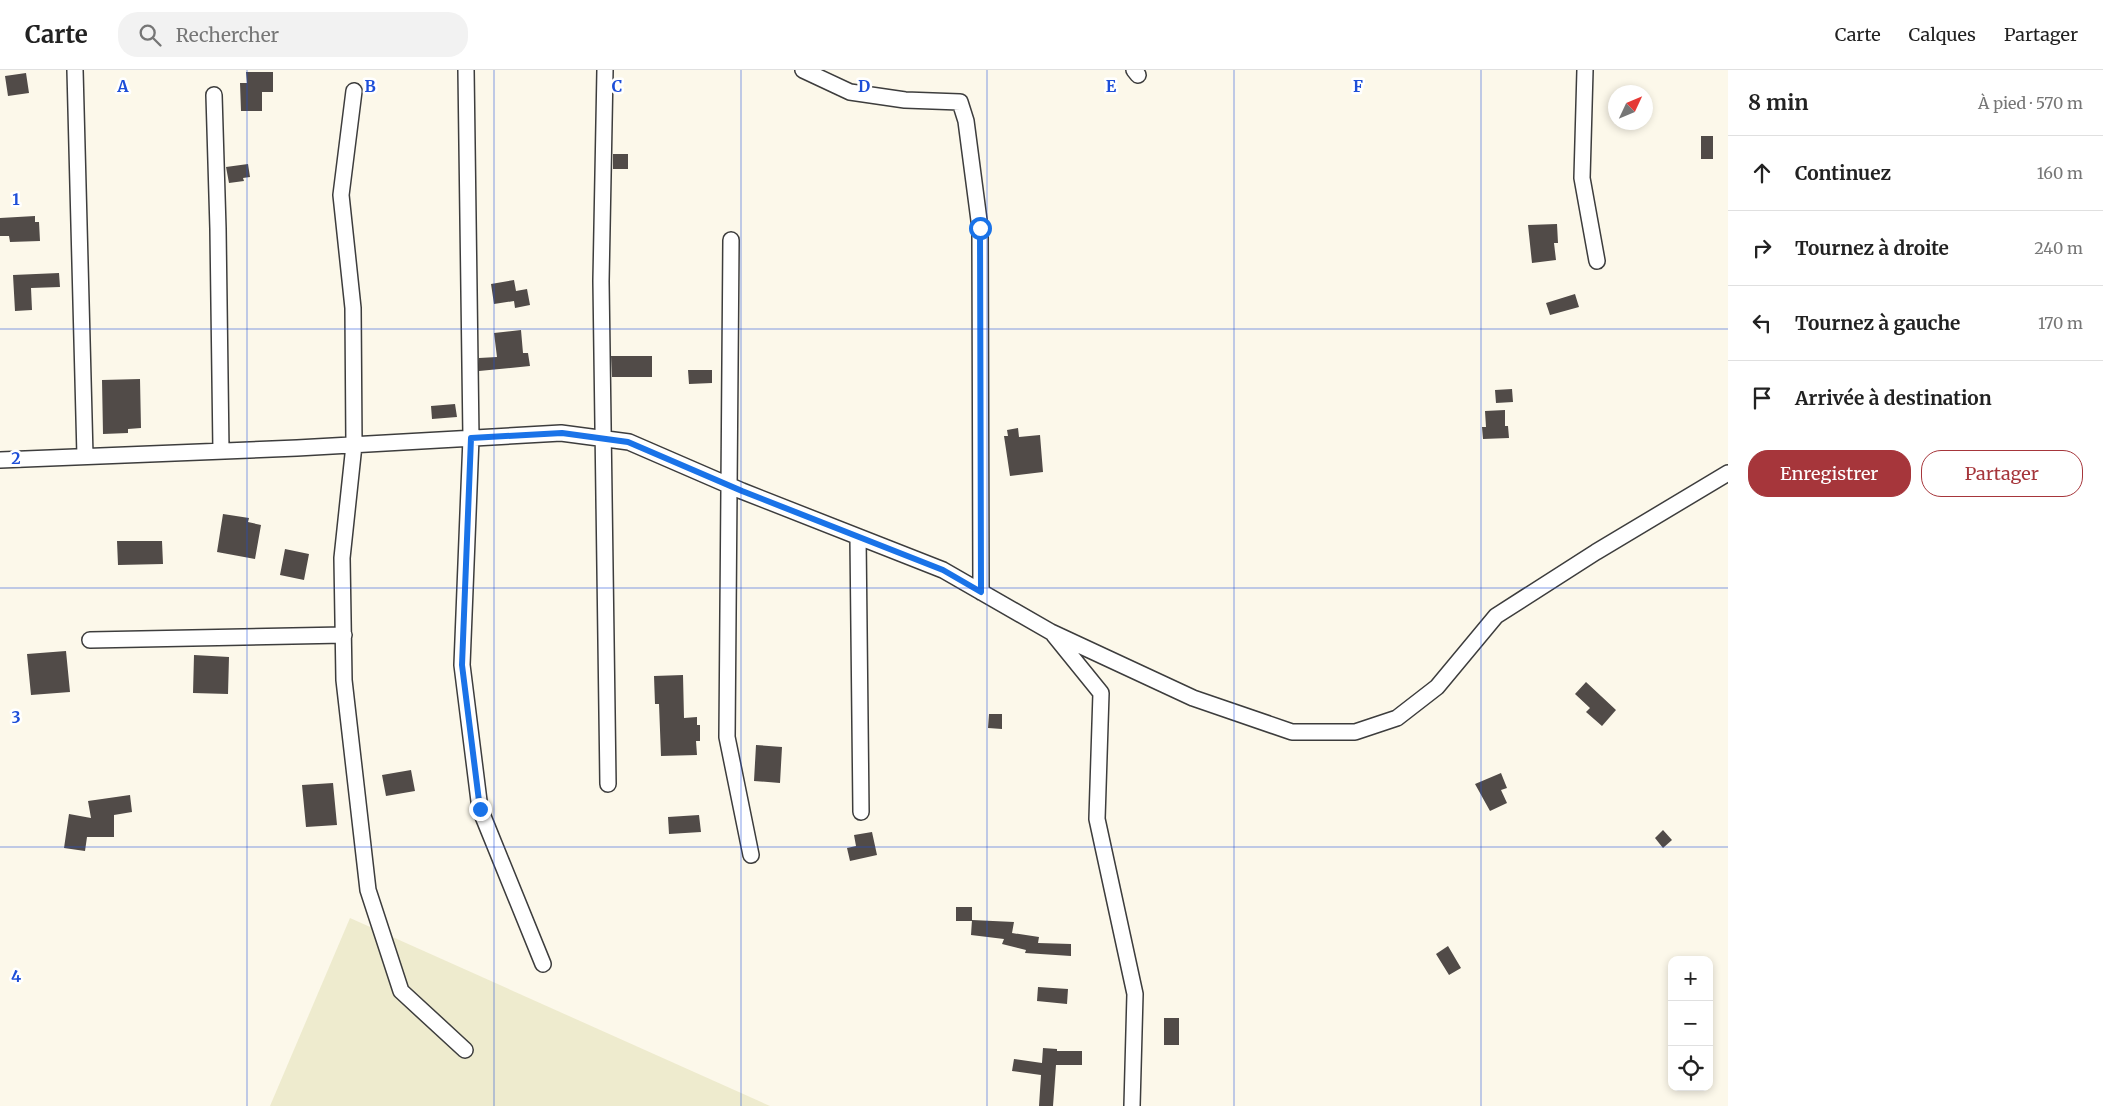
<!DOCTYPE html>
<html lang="fr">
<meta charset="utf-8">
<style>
:root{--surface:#fff;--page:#f2f2f2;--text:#222;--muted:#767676;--line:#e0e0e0;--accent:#a6363b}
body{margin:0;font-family:Merriweather,serif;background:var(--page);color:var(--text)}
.controls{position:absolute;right:15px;bottom:15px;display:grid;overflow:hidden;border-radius:10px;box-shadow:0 2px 8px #0003}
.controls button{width:45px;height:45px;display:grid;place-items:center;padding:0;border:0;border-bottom:1px solid var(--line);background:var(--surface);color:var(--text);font:25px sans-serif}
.compass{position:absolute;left:1608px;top:15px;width:45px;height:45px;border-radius:50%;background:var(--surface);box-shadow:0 2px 8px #0003;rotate:46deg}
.stop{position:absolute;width:15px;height:15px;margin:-11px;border:4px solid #1a73e8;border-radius:50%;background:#fff}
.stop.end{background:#1a73e8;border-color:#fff;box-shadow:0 1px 5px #0008}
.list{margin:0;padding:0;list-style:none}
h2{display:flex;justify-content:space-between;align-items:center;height:65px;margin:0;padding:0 20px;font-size:21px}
h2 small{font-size:16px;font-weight:400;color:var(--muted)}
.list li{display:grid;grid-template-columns:32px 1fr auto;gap:15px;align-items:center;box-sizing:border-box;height:75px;padding:0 20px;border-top:1px solid var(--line)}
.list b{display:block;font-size:19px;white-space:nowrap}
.list em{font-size:16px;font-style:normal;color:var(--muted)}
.actions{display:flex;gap:10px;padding:15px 20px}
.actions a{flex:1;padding:11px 0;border:1px solid var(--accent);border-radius:20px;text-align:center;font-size:18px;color:var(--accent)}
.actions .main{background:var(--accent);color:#fff}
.icon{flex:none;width:28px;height:28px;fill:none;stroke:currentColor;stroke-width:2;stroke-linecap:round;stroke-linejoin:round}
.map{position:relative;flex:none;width:1728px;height:1036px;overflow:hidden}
header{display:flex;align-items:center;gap:30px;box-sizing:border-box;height:70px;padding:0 25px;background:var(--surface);border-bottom:1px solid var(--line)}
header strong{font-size:24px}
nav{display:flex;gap:28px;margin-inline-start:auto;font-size:18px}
.search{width:350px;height:45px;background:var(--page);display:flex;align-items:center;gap:12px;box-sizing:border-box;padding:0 18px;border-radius:20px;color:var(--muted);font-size:19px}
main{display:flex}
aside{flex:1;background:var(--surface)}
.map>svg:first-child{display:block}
.farmland{fill:#eeebce}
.building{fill:#514b48}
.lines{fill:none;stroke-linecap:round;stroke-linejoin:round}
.minor-casing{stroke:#3d3d3d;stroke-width:18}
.minor{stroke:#fff;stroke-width:15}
.route{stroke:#1a73e8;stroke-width:6}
.grid{fill:none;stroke:#1d4ed8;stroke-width:1;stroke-opacity:0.55}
.grid-label{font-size:16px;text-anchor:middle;font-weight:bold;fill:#1d4ed8;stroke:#fff;stroke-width:5;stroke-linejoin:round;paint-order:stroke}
</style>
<header>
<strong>Carte</strong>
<div class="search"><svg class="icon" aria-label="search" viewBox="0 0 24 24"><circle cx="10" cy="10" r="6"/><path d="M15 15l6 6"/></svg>Rechercher</div>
<nav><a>Carte</a><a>Calques</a><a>Partager</a></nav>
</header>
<main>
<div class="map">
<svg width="1728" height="1036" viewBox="0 0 1728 1036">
<rect width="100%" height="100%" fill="#fcf8ea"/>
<path class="farmland" d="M350,848l420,188h-500z"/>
<path class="building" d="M246,2h27v20h-11v19h-21l-1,-28h7z
M26,3l3,20 -21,3 -3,-20z
M1701,66h12v23h-12z
M613,84h15v15h-15z
M248,94l2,13 -7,1 1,3 -15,2 -3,-16z
M35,146v6h4l1,19 -30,1 -1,-6h-9v-18z
M1557,154l1,19h-4l2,17 -24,3 -4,-38z
M59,203l1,14 -29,1 1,22 -17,1 -2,-36z
M514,210l2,11 11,-2 3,16 -15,3 -1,-7 -20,3 -3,-20z
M1575,224l4,13 -29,8 -4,-12z
M521,260l2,23h5l2,13 -51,5v-13l18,-1 -3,-24z
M611,286h41v21h-40z
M688,300h24v13l-23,1z
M140,309l1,49 -13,1v4l-25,1 -1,-54z
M1512,319l1,13 -17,1 -1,-13z
M455,334l2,13 -25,2 -1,-13z
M1505,340v16h3l1,12 -26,1 -1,-12h4l-1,-16z
M1018,358l1,9 21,-2 3,37 -33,4 -6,-40h4l-1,-6z
M223,444l26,4 -1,4 13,3 -6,34 -38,-7z
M117,471h45l1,23 -45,1z
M285,479l24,5 -5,26 -24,-5z
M66,581l4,41 -39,3 -4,-41z
M194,585l35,2 -1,37 -35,-1z
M683,605l1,43 13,-1v8h3v16h-4l1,14 -36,1 -2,-52h-4l-1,-28z
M1586,612l30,28 -14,16 -16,-14 4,-4 -15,-14z
M989,644h13v15l-14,-1z
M756,675l26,2 -2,36 -26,-2z
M411,700l4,21 -29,5 -4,-21z
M1501,703l6,15 -6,2 6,13 -17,8 -15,-27z
M333,713l4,42 -31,2 -4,-42z
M130,725l2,17 -18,3v22h-27l-2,14 -21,-3 5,-34 22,4 -3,-17z
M699,745l2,17 -32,2 -1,-17z
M1663,760l9,10 -9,8 -8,-10z
M872,762l5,23 -27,6 -3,-13 9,-2 -2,-11z
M956,837h16v14h-16z
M972,850l42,2 -2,11 27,4 -1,6 33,1v12l-46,-3 1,-3 -24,-6 2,-5 -33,-4z
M1448,876l13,22 -12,7 -13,-21z
M1038,917l30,2 -1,15 -30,-3z
M1164,948h15v27h-15z
M1043,978l14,1v2h25v14h-26l-3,41h-14l2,-31 -29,-4 2,-12 28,4z"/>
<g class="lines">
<g class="minor-casing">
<path id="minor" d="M75,0l10,386
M466,0l5,368 -9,227 18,144 63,155
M605,0l-4,211 7,503
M803,0l47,22 55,8 55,2 6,19 14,107 1,364
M1134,0l4,5
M1585,0l-3,108 15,83
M354,21l-13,104 12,113 1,137 -12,113 2,122 24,210 33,101 64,59
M214,25l4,134 3,222
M731,170l-4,497 24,118
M0,390l297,-12 264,-15 68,9 113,49 201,79 108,62 142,66 99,34h63l42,-14 40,-31 59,-71 100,-64 132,-79
M858,467l3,275
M1054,565l47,58 -4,126 38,175 -3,112
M90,570l254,-5"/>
</g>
<use href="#minor" class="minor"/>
</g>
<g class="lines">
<path class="route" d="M480,739l-18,-144 9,-227 91,-5 66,9 114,49 201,79 38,22 -1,-364"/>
</g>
<path class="grid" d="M247,0v1036M494,0v1036M741,0v1036M987,0v1036M1234,0v1036M1481,0v1036M0,259h1728M0,518h1728M0,777h1728"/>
<g class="grid-label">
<text x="123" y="22">A</text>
<text x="370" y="22">B</text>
<text x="617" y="22">C</text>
<text x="864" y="22">D</text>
<text x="1111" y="22">E</text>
<text x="1358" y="22">F</text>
<text x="16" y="135">1</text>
<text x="16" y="394">2</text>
<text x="16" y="653">3</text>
<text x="16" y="912">4</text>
</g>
</svg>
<div class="controls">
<button>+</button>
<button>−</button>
<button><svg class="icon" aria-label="locate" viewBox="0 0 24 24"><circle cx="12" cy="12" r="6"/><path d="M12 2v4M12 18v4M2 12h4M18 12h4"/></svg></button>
</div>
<svg class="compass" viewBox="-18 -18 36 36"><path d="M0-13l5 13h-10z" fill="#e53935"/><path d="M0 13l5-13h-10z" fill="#767676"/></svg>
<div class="stop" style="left:980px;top:158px"></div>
<div class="stop end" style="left:480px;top:739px"></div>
</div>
<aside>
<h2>8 min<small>À pied · 570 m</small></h2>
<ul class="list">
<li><svg class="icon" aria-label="ahead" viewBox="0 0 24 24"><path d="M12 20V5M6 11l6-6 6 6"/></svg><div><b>Continuez</b></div><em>160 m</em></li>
<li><svg class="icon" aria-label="right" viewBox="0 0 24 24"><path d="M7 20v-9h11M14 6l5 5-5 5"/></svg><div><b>Tournez à droite</b></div><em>240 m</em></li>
<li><svg class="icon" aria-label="left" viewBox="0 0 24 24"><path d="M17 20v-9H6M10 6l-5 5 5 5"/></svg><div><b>Tournez à gauche</b></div><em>170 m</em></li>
<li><svg class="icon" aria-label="arrive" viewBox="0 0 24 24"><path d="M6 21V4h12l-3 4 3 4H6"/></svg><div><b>Arrivée à destination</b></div></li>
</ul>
<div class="actions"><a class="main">Enregistrer</a><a>Partager</a></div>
</aside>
</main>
